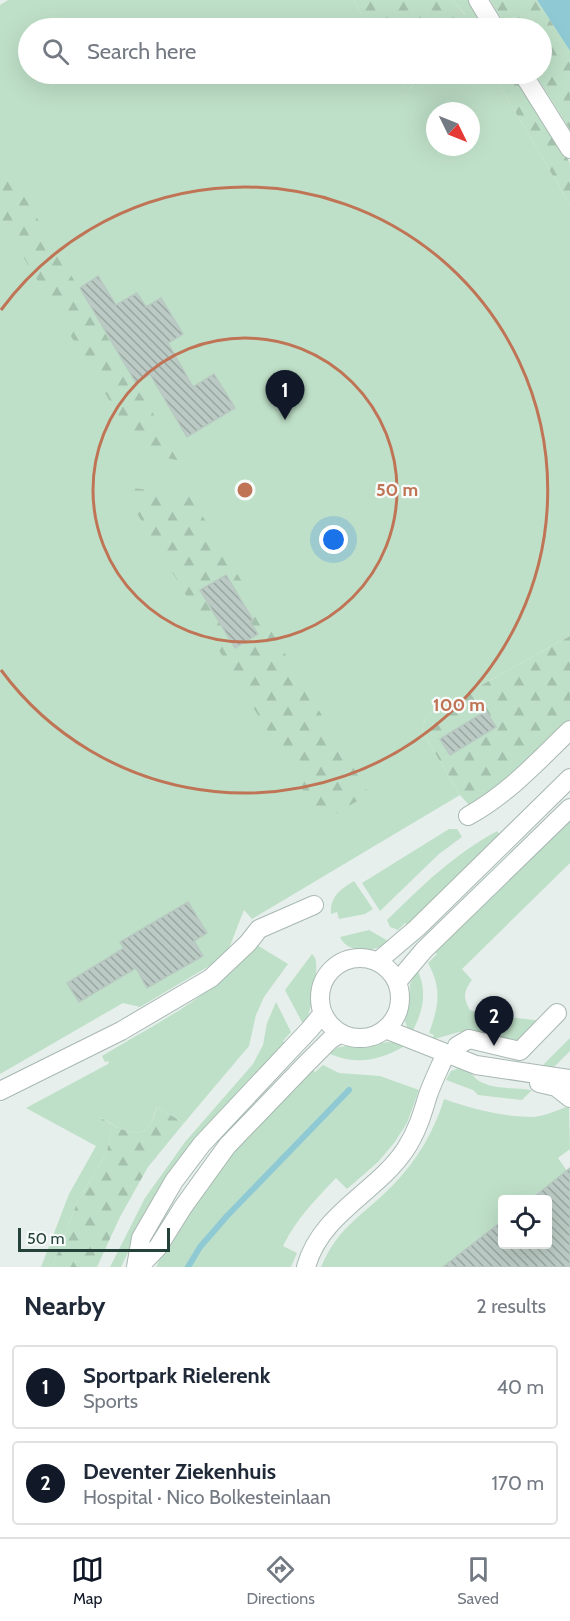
<!DOCTYPE html>
<meta charset="utf-8">
<style>
:root{--surface:#fff;--page:#f6f6f7;--text:#1f2937;--muted:#747a83;--line:#e0e1e3;--accent:#111827}
body{margin:0;font-family:Cabin,sans-serif;background:var(--page);color:var(--text)}
.controls{position:absolute;right:18px;bottom:18px;display:grid;overflow:hidden;border-radius:6px;box-shadow:0 6px 24px #0002}
.controls button{width:54px;height:54px;display:grid;place-items:center;padding:0;border:0;border-bottom:2px solid var(--line);background:var(--surface);color:var(--text);font:30px sans-serif}
.compass{position:absolute;left:426px;top:102px;width:54px;height:54px;border-radius:50%;background:var(--surface);box-shadow:0 6px 24px #0002;rotate:133deg}
.scale{position:absolute;left:18px;bottom:15px;width:152px;box-sizing:border-box;padding-left:6px;border:3px solid #24423a;border-top:0;font-size:16px;line-height:21px;white-space:nowrap;color:#24423a;-webkit-text-stroke:4px #f7fbf9;paint-order:stroke}
.you{position:absolute;left:334px;top:540px;width:21px;height:21px;margin:-15px;border:4px solid #fff;border-radius:50%;background:#1a73e8;box-shadow:0 0 0 9px #1a73e833}
.badge{display:grid;place-items:center;width:39px;height:39px;border-radius:50%;background:var(--accent);color:#fff;font-size:20px;font-weight:700}
.pin{position:absolute;translate:-50% -50px;filter:drop-shadow(0 2px 3px #0008)}
.pin::after{content:'';position:absolute;top:32px;width:21px;height:18px;background:inherit;clip-path:polygon(0 0,100% 0,50% 100%)}
.list{margin:0;padding:0;list-style:none}
h2{display:flex;justify-content:space-between;align-items:center;height:78px;margin:0;padding:0 24px;font-size:26px}
h2 small{font-size:20px;font-weight:400;color:var(--muted)}
.list li{display:grid;grid-template-columns:39px 1fr auto;gap:18px;align-items:center;box-sizing:border-box;height:84px;margin:0 12px 12px;padding:0 12px;border:2px solid var(--line);border-radius:6px}
.list b{display:block;font-size:22px;white-space:nowrap}
.list p{margin:0;font-size:20px;white-space:nowrap;color:var(--muted)}
.list em{font-size:20px;font-style:normal;color:var(--muted)}
.icon{flex:none;width:33px;height:33px;fill:none;stroke:currentColor;stroke-width:2;stroke-linecap:round;stroke-linejoin:round}
.map{position:relative;flex:none;width:570px;height:1267px;overflow:hidden}
.search{position:absolute;background:var(--surface);box-shadow:0 6px 24px #0002;left:18px;right:18px;top:18px;height:66px;display:flex;align-items:center;gap:15px;box-sizing:border-box;padding:0 21px;border-radius:33px;color:var(--muted);font-size:22px}
.sheet{height:270px;background:var(--surface)}
nav{display:flex;justify-content:space-around;align-items:center;box-sizing:border-box;height:84px;border-top:2px solid var(--line);background:var(--surface);font-size:16px;color:var(--muted)}
nav a{display:grid;justify-items:center;gap:3px}
nav .on{color:var(--accent)}
.map>svg:first-child{display:block}
.grass{fill:#bfe0c8;fill-rule:evenodd}
.forest{fill:url(#forest-firs)}
.water{fill:#8ec9d4}
.lines{fill:none;stroke-linecap:round;stroke-linejoin:round}
.stream{stroke:#8ec9d4;stroke-width:6}
.building{fill:url(#building-back-hatch);stroke:#b8c9c2;stroke-width:1.5}
.minor-casing{stroke:#a8b8b2;stroke-width:20}
.minor{stroke:#fff;stroke-width:18}
.ring{fill:none;stroke:#c07456;stroke-width:3}
.centre{fill:#c07456;stroke:#f7fbf9;stroke-width:3}
.ring-label{font-size:18px;text-anchor:middle;font-weight:bold;fill:#c07456;stroke:#f7fbf9;stroke-width:4.5;stroke-linejoin:round;paint-order:stroke}
</style>
<div class="map">
<svg width="570" height="1267" viewBox="0 0 570 1267">
<defs>
<pattern id="forest-firs" width="22" height="20" patternUnits="userSpaceOnUse" patternTransform="scale(1.5)"><rect width="22" height="20" fill="#bfe0c8"/><path d="M5 1l3.5 6h-7zM16 11l3.5 6h-7z" fill="#a4c1ad"/></pattern>
<pattern id="building-back-hatch" width="6" height="6" patternUnits="userSpaceOnUse" patternTransform="scale(1.5)"><rect width="6" height="6" fill="#bbcac4"/><path d="M-1 5l2 2M0 0l6 6M5-1l2 2" fill="none" stroke="#98a6a0"/></pattern>
</defs>
<rect width="100%" height="100%" fill="#e6efeb"/>
<path class="grass" d="M8,0h345l17,28h-342v46h368l10,16 30,-16h57l77,131v431l-144,80 -4,15 38,64 -208,124 -8,-9 -18,46 -86,51 -17,-4 -123,71v-1069zM435,111h36v36h-36z
M453,0h20l17,28c-16,0 -28,-17 -37,-28z
M570,818v45l-108,106 10,11c-9,12 -9,18 -2,30l11,4 62,7 -22,23 -54,-12h-8l-28,8 3,-5 -5,-2c10,-28 13,-44 -1,-70l9,-9 -4,-3z
M449,829h8l5,8 -23,17 -59,57 -18,-28z
M497,831l5,6 -92,90 -5,-4 -7,7 -8,-3 -3,-7c36,-35 65,-64 110,-89z
M354,881l19,28 -8,5 -26,5 -2,-7 -6,2c-1,-18 10,-25 23,-33z
M369,930l21,12c-14,10 -42,13 -50,-5z
M257,945l31,19 -24,33 -8,18 -7,31 -65,77 -27,-16c-3,6 -4,13 -7,18 -12,19 -38,-2 -51,-8l12,17 -4,17 -30,52 -25,64h-11l28,-73 27,-48 -70,-38 82,-44 1,-3 -4,1 -3,-6c55,-33 114,-62 155,-111z
M312,954c3,4 4,4 4,9 2,10 -6,55 -12,63l-19,-36z
M417,969c11,22 6,43 -5,63l-5,-5 -2,-6 4,-14 1,-23z
M276,1002l15,30 -8,9 4,4 -150,188 -16,34h-11l35,-69 40,-56 68,-78 10,-19 4,-22z
M570,1038v13l-19,19 -12,-1z
M388,1042l15,2v3c-25,14 -47,18 -73,7 8,-11 21,-7 33,-8 9,0 17,-3 25,-4z
M323,1065l16,8 41,3 39,14 -12,33 -13,20 -16,19 -31,27 -11,-11c-20,21 -40,41 -53,68l14,7 -6,14h-135c36,-78 98,-135 155,-198l4,3z
M459,1068c16,3 12,10 24,15 14,6 33,5 49,7l-10,10 -44,-5 -5,-5 -27,-10 5,-9z
M444,1099c28,10 59,18 89,18 11,-1 25,-7 36,-11l1,43 -12,9 9,13 -38,28 -27,1v20l-59,47h-122c18,-42 42,-51 72,-82 24,-25 41,-53 51,-86z"/>
<path class="forest" d="M353,0h100l11,14 19,14h-113z
M490,0h47l33,51v79l-35,-56h7v-46h-35z
M396,74h40l-30,16z
M493,74h23l54,89v42z
M0,156l96,161 37,66 52,79 -40,-9 -7,-5 -138,-230z
M132,488l58,7 179,299 -47,28 -196,-327 -1,-3z
M570,636v84l-75,73 -26,12 -9,-10 -38,-64 4,-15z
M157,1107l27,16 -36,44 -28,50 -23,50h-45l25,-64 30,-52 4,-17 -14,-18c14,7 41,28 53,9 3,-5 5,-12 7,-18z"/>
<path class="water" d="M537,0h33v51z"/>
<g class="lines">
<path class="stream" d="M188,1267l12,-20 27,-31 122,-126"/>
</g>
<path class="building" d="M98,276l18,29 21,-12 9,14 15,-9 22,36 -15,9 25,44 21,-13 21,34 -48,29 -37,-63 -14,9 -56,-95z
M226,575l27,45 -3,2 8,12 -23,14 -35,-58z
M486,711l10,16 -46,28 -10,-16z
M188,902l19,31 -13,8 9,15 -56,32 -11,-20 -57,34 -12,-19 57,-35 -4,-6z
M570,1168v99h-127l59,-46v24h46v-45h-18z"/>
<g class="lines">
<g class="minor-casing">
<path id="minor" d="M478,0l17,28
M523,74l47,75
M468,816c41,-23 68,-53 102,-86
M320 998a40 40 0 1 1 80 0a40 40 0 1 1-80 0Z
M377,962l40,-34 153,-150
M397,982l27,-32 146,-142
M385,1029l91,36 94,14
M457,1046l12,-7 51,12 37,-38
M539,1083l17,4 14,11
M0,1091l121,-60 90,-53 37,-35 11,-14 55,-24
M136,1267l5,-29 33,-57 28,-37 108,-115 13,-16
M139,1267l19,-20 25,-40 44,-61 78,-81 25,-25 11,-7
M306,1267c15,-54 70,-74 99,-117 12,-18 17,-35 23,-55 5,-14 12,-28 18,-42"/>
</g>
<use href="#minor" class="minor"/>
</g>
<g class="ring">
<circle cx="245" cy="490" r="152"/>
<path d="M1 310A303 303 0 1 1 1 670"/>
</g>
<circle cx="245" cy="490" r="9" class="centre"/>
<g class="ring-label">
<text x="397" y="496">50 m</text>
<text x="459" y="711">100 m</text>
</g>
</svg>
<div class="controls">
<button><svg class="icon" aria-label="locate" viewBox="0 0 24 24"><circle cx="12" cy="12" r="6"/><path d="M12 2v4M12 18v4M2 12h4M18 12h4"/></svg></button>
</div>
<svg class="compass" viewBox="-18 -18 36 36"><path d="M0-13l5 13h-10z" fill="#e53935"/><path d="M0 13l5-13h-10z" fill="#747a83"/></svg>
<div class="scale">50 m</div>
<div class="you"></div>
<div class="pin badge" style="left:285px;top:420px">1</div>
<div class="pin badge" style="left:494px;top:1046px">2</div>
<div class="search"><svg class="icon" aria-label="search" viewBox="0 0 24 24"><circle cx="10" cy="10" r="6"/><path d="M15 15l6 6"/></svg>Search here</div>
</div>
<section class="sheet">
<h2>Nearby<small>2 results</small></h2>
<ul class="list">
<li><span class="badge">1</span><div><b>Sportpark Rielerenk</b><p>Sports</p></div><em>40 m</em></li>
<li><span class="badge">2</span><div><b>Deventer Ziekenhuis</b><p>Hospital · Nico Bolkesteinlaan</p></div><em>170 m</em></li>
</ul>
</section>
<nav>
<a class="on"><svg class="icon" aria-label="map" viewBox="0 0 24 24"><path d="M3 6l6-2 6 2 6-2v14l-6 2-6-2-6 2zM9 4v14M15 6v14"/></svg>Map</a>
<a><svg class="icon" aria-label="directions" viewBox="0 0 24 24"><path d="M12 3l9 9-9 9-9-9zM9 14v-3h6M13 9l2 2-2 2"/></svg>Directions</a>
<a><svg class="icon" aria-label="saved" viewBox="0 0 24 24"><path d="M7 4h10v16l-5-4-5 4z"/></svg>Saved</a>
</nav>
